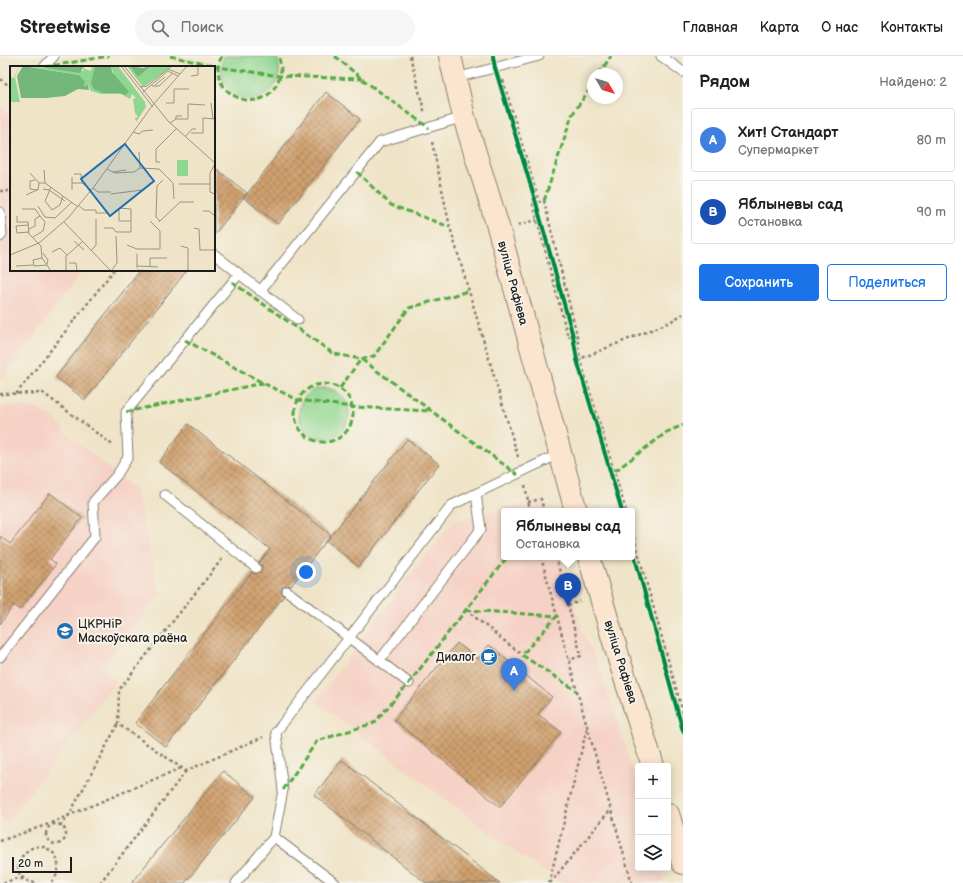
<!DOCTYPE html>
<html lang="ru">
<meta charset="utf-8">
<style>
:root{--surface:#fff;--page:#f6f6f6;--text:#202124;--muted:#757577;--line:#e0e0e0;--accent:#1a73e8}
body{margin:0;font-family:"Balsamiq Sans",sans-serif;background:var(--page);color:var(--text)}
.controls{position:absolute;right:12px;bottom:12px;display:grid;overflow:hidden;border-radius:4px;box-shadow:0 2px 10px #0003}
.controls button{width:36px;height:36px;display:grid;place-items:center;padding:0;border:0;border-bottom:1px solid var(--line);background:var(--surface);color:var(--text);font:20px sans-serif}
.compass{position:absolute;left:587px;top:12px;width:36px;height:36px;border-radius:50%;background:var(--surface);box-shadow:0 2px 10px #0003;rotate:128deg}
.scale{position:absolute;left:12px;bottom:10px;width:60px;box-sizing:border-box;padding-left:4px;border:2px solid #1c1c1c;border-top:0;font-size:11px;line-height:14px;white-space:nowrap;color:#1c1c1c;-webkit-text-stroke:3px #f7f3e8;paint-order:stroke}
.you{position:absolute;left:306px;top:516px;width:14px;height:14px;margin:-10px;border:3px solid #fff;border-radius:50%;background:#1a73e8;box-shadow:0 0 0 6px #1a73e833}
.badge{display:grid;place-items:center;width:26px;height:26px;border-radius:50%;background:var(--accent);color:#fff;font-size:13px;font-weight:700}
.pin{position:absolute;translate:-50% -33px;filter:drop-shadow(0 1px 2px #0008)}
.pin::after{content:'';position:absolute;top:21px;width:14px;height:12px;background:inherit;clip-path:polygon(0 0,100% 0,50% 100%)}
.popup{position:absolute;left:501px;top:452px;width:134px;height:52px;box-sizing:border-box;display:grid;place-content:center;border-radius:4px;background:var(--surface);filter:drop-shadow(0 1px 3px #0005);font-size:13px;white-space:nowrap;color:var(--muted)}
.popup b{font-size:15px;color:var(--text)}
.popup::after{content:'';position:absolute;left:50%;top:100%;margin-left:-8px;border:8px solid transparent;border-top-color:var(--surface)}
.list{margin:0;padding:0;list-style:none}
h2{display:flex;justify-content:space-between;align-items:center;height:52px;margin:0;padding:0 16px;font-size:17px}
h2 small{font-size:13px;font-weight:400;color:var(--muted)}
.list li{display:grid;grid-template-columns:26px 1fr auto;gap:12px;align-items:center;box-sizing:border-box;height:64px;margin:0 8px 8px;padding:0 8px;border:1px solid var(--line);border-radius:4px}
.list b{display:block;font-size:15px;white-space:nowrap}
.list p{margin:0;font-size:13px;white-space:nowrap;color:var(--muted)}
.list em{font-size:13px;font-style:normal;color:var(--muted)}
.actions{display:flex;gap:8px;padding:12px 16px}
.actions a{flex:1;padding:9px 0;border:1px solid var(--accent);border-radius:4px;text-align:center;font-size:14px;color:var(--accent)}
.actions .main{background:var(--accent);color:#fff}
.icon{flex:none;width:22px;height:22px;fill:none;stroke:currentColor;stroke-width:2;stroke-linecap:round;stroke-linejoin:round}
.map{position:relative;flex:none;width:683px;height:827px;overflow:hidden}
header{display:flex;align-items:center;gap:24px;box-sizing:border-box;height:56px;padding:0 20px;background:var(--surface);border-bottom:1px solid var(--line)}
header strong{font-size:19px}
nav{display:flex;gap:22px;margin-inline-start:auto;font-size:14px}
.search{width:280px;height:36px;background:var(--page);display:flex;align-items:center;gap:10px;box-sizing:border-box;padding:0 14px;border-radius:22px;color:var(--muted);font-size:15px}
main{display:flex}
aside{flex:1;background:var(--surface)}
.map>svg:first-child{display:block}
.built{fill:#f6d1c5}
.park{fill:#8fd690;stroke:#567956}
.building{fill:url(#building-cross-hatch)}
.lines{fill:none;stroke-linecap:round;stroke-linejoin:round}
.service-casing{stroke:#868072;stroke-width:11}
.secondary-casing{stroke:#868072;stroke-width:24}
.path{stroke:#868072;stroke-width:2.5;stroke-dasharray:3 3;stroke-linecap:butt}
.service{stroke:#fff;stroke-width:9}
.secondary{stroke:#fbe5cf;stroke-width:22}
.quiet{stroke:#52a943;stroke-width:3;stroke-dasharray:6 3;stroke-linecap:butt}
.cycleway-casing{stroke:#f7f3e8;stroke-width:6}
.cycleway{stroke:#00873e;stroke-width:4}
.labels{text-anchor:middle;stroke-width:4;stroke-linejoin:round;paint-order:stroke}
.street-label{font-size:12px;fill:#1c1c1c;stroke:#f7f3e8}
.poi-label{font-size:12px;fill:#1c1c1c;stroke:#f7f3e8;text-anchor:start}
.inset-road{fill:none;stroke:#9b9483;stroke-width:1}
.view{fill:#1f6fb2;fill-opacity:0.15;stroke:#1f6fb2;stroke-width:2}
.inset-edge{fill:none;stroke:#1c1c1c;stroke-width:2}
</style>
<header>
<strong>Streetwise</strong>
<div class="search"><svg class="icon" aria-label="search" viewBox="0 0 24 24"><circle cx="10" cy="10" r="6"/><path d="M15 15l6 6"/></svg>Поиск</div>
<nav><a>Главная</a><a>Карта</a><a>О нас</a><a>Контакты</a></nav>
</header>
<main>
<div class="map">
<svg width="683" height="827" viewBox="0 0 683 827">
<defs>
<pattern id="building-cross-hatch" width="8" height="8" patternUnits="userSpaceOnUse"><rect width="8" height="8" fill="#d0a170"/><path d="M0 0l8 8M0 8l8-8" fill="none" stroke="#a8825b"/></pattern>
</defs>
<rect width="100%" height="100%" fill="#f7f3e8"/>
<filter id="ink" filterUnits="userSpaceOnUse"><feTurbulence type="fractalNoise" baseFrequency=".025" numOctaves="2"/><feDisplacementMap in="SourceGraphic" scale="8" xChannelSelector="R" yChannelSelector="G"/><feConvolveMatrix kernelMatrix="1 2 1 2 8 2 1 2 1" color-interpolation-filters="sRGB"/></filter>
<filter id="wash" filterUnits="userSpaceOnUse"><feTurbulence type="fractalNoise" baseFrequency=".012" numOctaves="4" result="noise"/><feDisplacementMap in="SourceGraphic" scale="16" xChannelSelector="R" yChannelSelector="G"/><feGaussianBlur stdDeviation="0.9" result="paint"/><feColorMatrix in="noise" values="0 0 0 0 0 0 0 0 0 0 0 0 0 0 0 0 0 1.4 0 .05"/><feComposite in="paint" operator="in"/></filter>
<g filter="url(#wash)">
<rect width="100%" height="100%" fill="#efe4c7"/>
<path class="built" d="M0,51l11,8v155h72l-81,109h-2z
M0,350h30l25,13 14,16 48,40 18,14 25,105 -59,74 15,13 -109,142 -7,-6z
M544,444l3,11h-43v46h56l22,73 17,37 25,74 14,48v79h23l4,15h-104l-62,-43 -183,-139 94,-126 44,-54z"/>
<path class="park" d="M224,0h52c5,11 4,22 -3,32 -23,27 -62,1 -49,-32z
M299 357a25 25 0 1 1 50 0a25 25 0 1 1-50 0Z"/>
<g id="blocks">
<path class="building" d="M326,36l34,27 -82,105 -34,-26z
M214,111l33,26 -33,42z
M140,214h47l-102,130 -29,-23z
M188,368l143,111 -40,51 -4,-1 -5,2 -1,4 3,5 -118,151 -31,-24 117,-151 3,2 6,-3 1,-5 -3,-3 11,-14 -111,-87z
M407,383l32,25 -80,103 -32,-26z
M50,437l32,25 -32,41 6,5 -36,46 -6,-5 -14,19v-88l10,8z
M457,587l21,16 11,-14 63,52 -14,17 23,18 -61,75 -106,-87z
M342,704l158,123h-74l-112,-88z
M223,715l32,26 -70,86h-54z"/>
</g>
</g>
<g filter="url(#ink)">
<use href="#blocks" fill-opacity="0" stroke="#868072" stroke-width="1"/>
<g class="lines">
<g class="service-casing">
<path id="service" d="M661,0l22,16
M45,10l9,-10
M456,22l83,-22
M0,156l2,22 -2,3
M214,198l84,66
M260,235l120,-149 84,-25
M165,439l91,73
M287,535l122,92
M0,601l95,-120 -2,-35 24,-27 11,-18 -2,-45 113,-138
M379,605l102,-132 -5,-35
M274,781l61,46
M236,827l38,-46 9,-47 -7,-58 176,-227 107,-51"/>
</g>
<g class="secondary-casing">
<path id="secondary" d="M450,0l14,61 35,113 77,281
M589,501l30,102 34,107
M668,758l15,49"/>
</g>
<path class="path" d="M410,0l15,58
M0,23l11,8
M503,24l36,122 5,-1 33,134 3,24 46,152
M432,86l18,85 68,230
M0,135h11
M539,146l-6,2 35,133 9,-2
M518,169l19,-5
M577,304l91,-37 15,-9
M0,338l43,-1 71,53
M16,338l98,-124
M525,429l5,26
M528,446l13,-3 3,12
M632,475l51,182
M541,501l36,134 55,192
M556,501l25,99 -12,4
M222,503l-103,131 -1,34 68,47 77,-34
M568,550l12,-5
M466,554l56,45
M46 778a10 10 0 1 1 20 0a10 10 0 1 1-20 0Z
M60,770l9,-11 49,-91
M0,785l46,-16 135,-57
M3,827l12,-4h9
M35,827c-4,-1 -9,-2 -12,-5 -15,-12 8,-43 28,-27 4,3 7,8 7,13 1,8 -2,14 -8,19
M100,827l86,-112
M549,827l38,-155
M550,827l61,-74"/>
<use href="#service" class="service"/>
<use href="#secondary" class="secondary"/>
<path class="quiet" d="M170,0l48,11 62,9 82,3
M222,0c-19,34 37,65 55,27 5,-9 5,-17 1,-27
M335,0l27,23 67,49
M45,11l64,-11
M599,18l12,-18
M357,116l34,33 59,22
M544,145l28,-86 21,-31
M232,226l102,72 27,5 157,116
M185,284l78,43 35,17 55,7 77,4
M295 357a29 29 0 1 1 58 0a29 29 0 1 1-58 0Z
M340,332l21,-29 13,-3 35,-48 59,-17
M126,356l137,-29
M615,415l52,-39 16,-7
M466,554l91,6 -35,39 55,36
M283,734l34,-49 57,-18 35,-40 98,-126"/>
<g class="cycleway-casing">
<path id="cycleway" d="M493,0l2,12 41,135 37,133 4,24 45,151
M632,491l51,184"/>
</g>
<use href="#cycleway" class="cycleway"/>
</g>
</g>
<defs>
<g id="school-disc" transform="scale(0.9)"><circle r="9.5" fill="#1f6fb2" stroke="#f7f3e8"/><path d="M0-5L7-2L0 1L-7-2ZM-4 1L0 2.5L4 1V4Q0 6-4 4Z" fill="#fff"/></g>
<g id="cafe-disc" transform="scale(0.9)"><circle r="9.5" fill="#1f6fb2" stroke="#f7f3e8"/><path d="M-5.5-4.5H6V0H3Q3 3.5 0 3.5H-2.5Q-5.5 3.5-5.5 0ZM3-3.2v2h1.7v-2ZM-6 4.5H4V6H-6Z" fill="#fff"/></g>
</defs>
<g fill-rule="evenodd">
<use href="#school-disc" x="65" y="575"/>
<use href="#cafe-disc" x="489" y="601"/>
</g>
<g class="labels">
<g class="street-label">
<text transform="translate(513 227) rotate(75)" y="4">вуліца Рафіева</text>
<text transform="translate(621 606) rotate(73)" y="4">вуліца Рафіева</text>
</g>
<g class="poi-label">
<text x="78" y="572">ЦКРНіР<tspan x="78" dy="14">Маскоўскага раёна</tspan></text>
<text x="476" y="605" text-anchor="end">Диалог</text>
</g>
</g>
<g transform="translate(10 10)">
<rect width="205" height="205" fill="#efe4c7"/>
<path d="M9,0l-4,11 5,25h-10v-25l4,1zM15,0l58,5 1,-5 1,3 6,2 1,-5h3l-1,6 15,21h11l-9,-27h7l27,36 1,5 -10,15 -1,-4 3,-1 -3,-4 -2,-14 3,-1 -4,-4 -2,5 -9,-5h-20l-10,-3 -3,-6 -3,1 -6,-11zM117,0h4l7,11 13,-11 21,1 -29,20z" fill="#8fd690"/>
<path d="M13,0l56,9 6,7 -1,4 4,-1 1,5 -11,-1 -13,7 -19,2h-25l-4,-22zM24,0h50l-4,7zM85,0h16l1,6 17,20 -4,3 -5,-2h-17l-9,-4 -3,-6zM120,0l13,2 8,-2 -13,11z" fill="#73b77a"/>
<path d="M167,94h11v16h-11z" fill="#8fd690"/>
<path class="inset-road" d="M111,0l32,41M114,0l44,55 47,42M181,10l7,-1v-9M145,19l10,-8M142,20h7l14,-13M130,21l7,-1 21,-17 12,5M133,26l25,-21 10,5M156,37h8v-14h15M201,37l2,16M166,53h12v-15l17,1M160,57l6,-4v-3h6M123,66l6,2 4,-3 10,-1M181,67h12v-15l12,1M175,71l7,-8h4M129,86l1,16M150,96h-4v-13l20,-20M205,98l-5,9v19l5,2M97,103l8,4 19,-1 6,-4 19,1 14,14 1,16M34,104l1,13M103,106l13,-2M20,107l9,10h6l33,24M64,108h7l1,9M62,111v13M25,114l-5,1v8l8,1 1,-7M62,117h10l9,7M169,118h31M41,121l-6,14 7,9 8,-5 3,-9M83,122l5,4h13M33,123l6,1 16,11M101,128l31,-4M16,129l11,-5M28,140l7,11 10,1 17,-16M69,140l5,4h12v3h12M12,143h13l5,7M193,145h6l6,5v13M7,150v6h11l1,12 12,12 1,12M150,155l-4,-4 1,-31 6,-6M54,156l47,49M149,156l21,-20h14M18,159l-12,1 1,7 12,-1M94,162h9l3,4h15v-23l-12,-1v13h12M184,162l5,1 1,21h15M19,163l6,-3v-7l5,-3 5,6 -2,9 -10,6M64,175l10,9M117,179l10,4h23v-18l-10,-10M171,180l7,2v23M81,185l5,-6v-26M42,186l8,-4 7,7M33,187l5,7 -1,4M127,188v14M0,189l29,-12 29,-25 25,-30 59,-82 35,-40M59,197h7l1,8M37,199l-13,1 -1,-6 9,-2 5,7 3,5v1M6,200l17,-1M127,200l21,1M140,200v-8h17M56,204v-14l16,-14M127,204l18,1M101,205l6,-8 -1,-27"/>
<path class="view" d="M115,78l29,37 -44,35 -29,-37z"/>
<rect width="205" height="205" class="inset-edge"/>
</g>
</svg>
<div class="controls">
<button>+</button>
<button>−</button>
<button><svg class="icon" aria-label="layers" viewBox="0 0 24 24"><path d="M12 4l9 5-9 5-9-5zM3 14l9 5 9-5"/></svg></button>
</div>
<svg class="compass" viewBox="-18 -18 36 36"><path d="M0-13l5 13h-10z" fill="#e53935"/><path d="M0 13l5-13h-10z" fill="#757577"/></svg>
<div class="scale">20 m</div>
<div class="you"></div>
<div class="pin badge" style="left:514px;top:635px;background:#3f7fe0">A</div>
<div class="pin badge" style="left:568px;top:550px;background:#1a4fb4">B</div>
<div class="popup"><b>Яблыневы сад</b>Остановка</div>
</div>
<aside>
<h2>Рядом<small>Найдено: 2</small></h2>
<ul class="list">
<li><span class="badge" style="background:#3f7fe0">A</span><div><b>Хит! Стандарт</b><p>Супермаркет</p></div><em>80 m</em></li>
<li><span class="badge" style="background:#1a4fb4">B</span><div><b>Яблыневы сад</b><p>Остановка</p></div><em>90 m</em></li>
</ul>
<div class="actions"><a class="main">Сохранить</a><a>Поделиться</a></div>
</aside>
</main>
